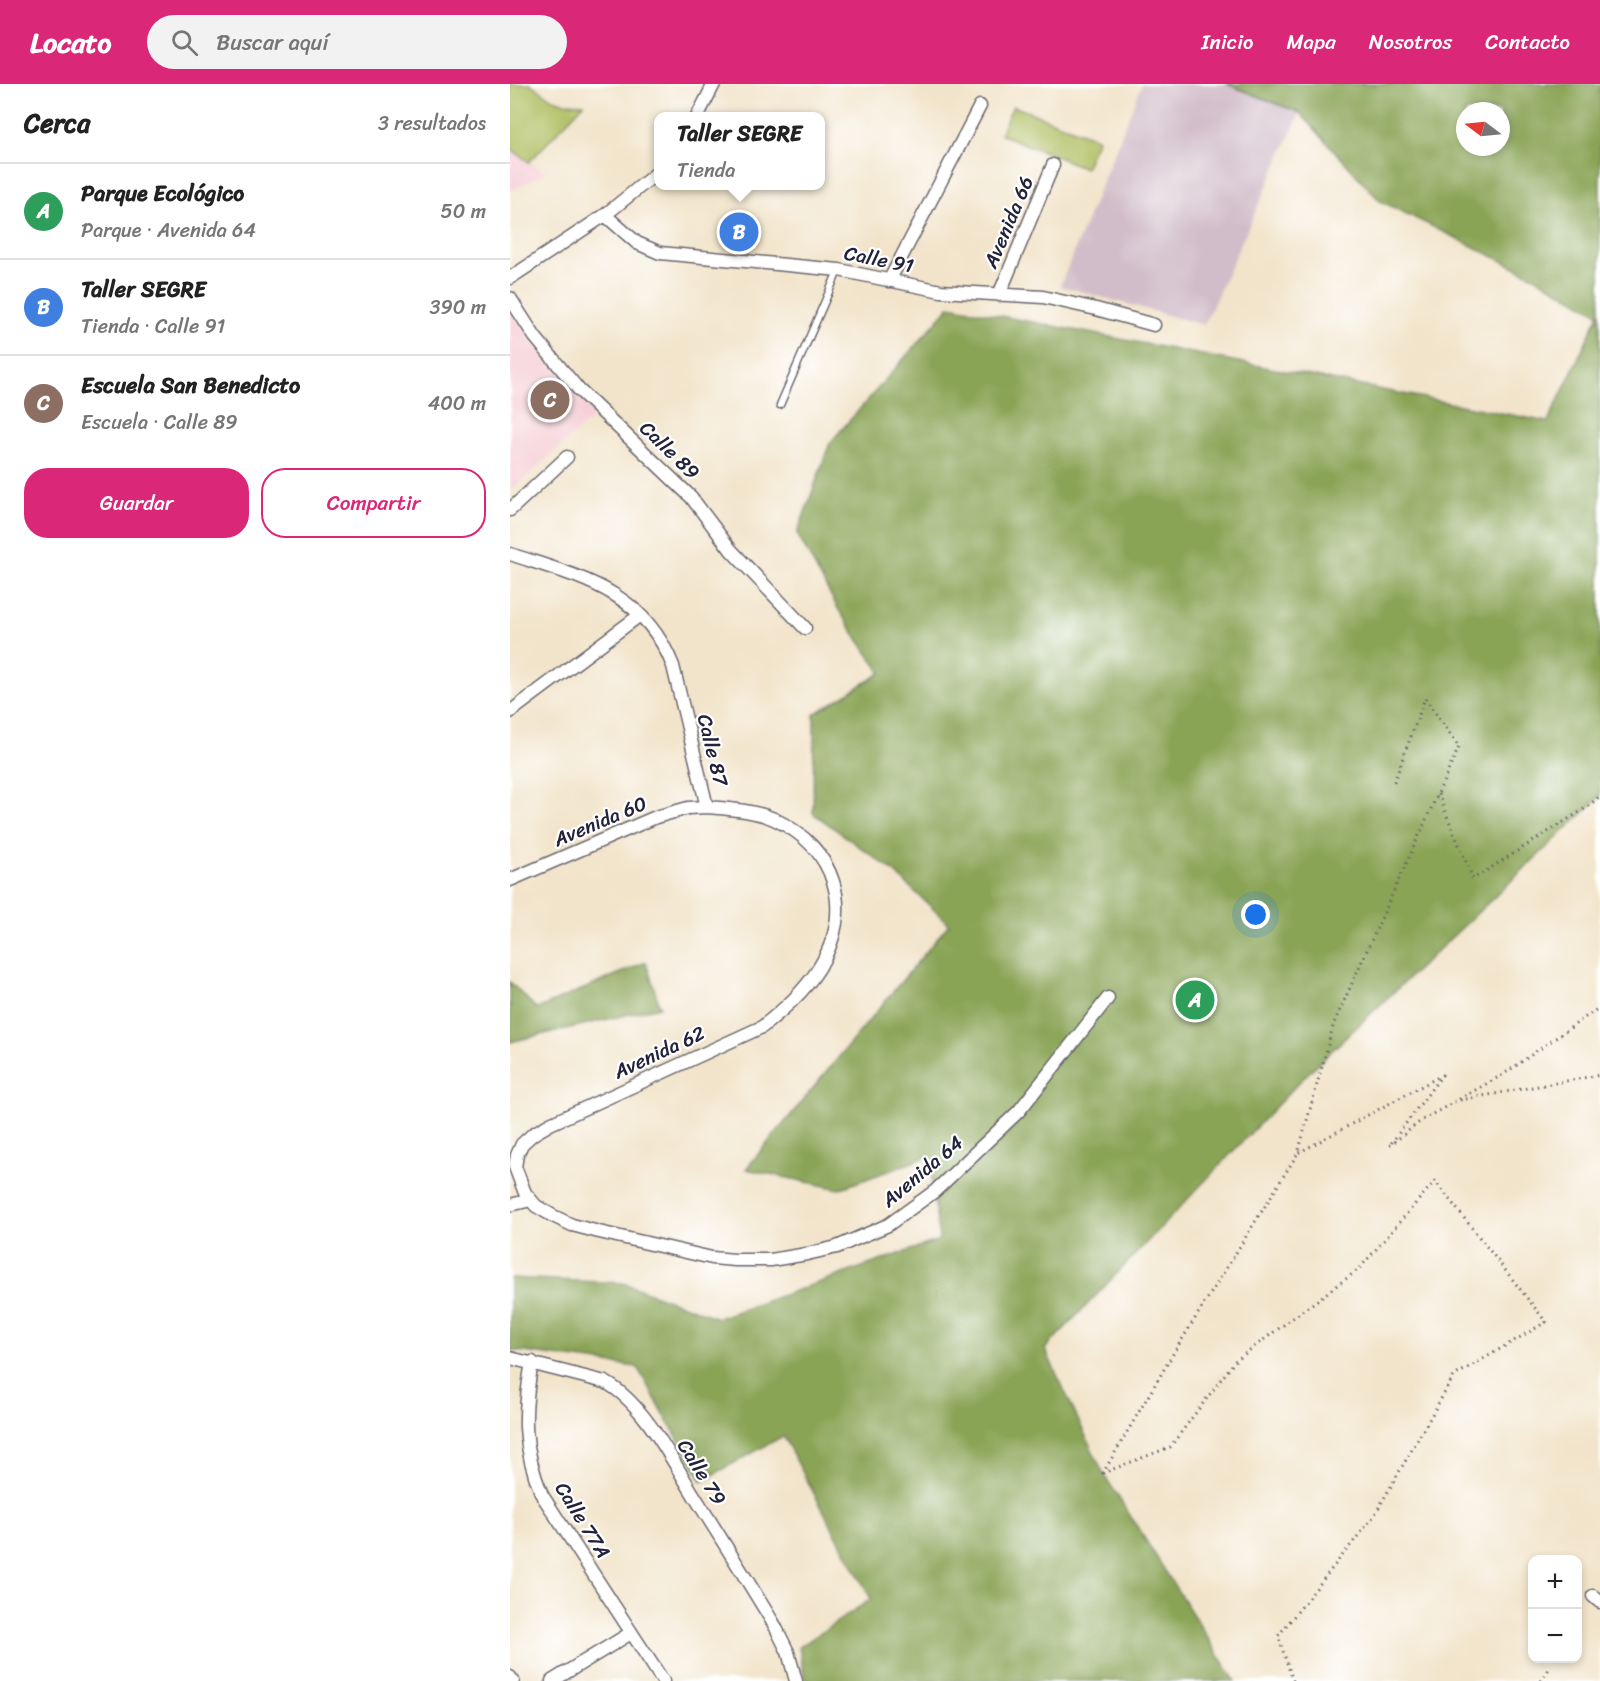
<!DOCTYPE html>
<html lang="es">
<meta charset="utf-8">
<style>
:root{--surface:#fff;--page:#f2f2f2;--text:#222;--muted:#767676;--line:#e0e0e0;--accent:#db2777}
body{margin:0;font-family:Sriracha,sans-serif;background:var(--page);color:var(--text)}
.controls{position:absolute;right:18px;bottom:18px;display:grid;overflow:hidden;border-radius:12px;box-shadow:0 3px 9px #0003}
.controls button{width:54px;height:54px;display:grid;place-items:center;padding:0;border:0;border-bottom:2px solid var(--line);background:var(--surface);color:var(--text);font:30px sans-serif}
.compass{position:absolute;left:946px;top:18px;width:54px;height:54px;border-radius:50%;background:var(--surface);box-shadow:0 3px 9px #0003;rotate:286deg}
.you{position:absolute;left:746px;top:831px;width:21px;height:21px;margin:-15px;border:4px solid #fff;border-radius:50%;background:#1a73e8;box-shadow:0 0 0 9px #1a73e833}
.badge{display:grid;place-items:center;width:39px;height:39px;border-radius:50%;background:var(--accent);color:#fff;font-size:20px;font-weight:700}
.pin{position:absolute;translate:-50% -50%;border:3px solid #fff;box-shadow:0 2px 6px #0006}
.popup{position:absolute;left:144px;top:28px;width:171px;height:78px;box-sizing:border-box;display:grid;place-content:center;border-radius:12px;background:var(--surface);filter:drop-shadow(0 2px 4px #0005);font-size:20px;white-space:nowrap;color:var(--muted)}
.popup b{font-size:22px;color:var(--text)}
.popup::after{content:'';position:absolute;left:50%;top:100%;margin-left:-12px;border:12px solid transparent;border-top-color:var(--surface)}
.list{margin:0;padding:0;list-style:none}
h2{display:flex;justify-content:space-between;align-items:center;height:78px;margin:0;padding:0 24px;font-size:26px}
h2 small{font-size:20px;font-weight:400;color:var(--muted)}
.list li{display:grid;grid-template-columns:39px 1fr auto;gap:18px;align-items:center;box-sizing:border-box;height:96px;padding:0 24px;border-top:2px solid var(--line)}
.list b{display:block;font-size:22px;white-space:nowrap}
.list p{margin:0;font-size:20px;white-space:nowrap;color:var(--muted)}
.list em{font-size:20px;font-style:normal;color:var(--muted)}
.actions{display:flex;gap:12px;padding:18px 24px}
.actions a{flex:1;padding:14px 0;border:2px solid var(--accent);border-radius:24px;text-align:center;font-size:21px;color:var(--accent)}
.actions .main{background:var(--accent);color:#fff}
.icon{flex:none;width:33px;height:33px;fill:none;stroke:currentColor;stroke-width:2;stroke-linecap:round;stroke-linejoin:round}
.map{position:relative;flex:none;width:1090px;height:1597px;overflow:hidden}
header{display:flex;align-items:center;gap:36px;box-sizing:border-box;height:84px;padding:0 30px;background:var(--accent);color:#fff}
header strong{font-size:28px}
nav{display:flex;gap:33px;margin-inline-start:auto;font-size:21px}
.search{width:420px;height:54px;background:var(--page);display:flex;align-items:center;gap:15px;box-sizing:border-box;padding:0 21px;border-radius:33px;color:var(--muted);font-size:22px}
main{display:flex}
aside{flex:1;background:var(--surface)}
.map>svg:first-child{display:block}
.built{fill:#f6cfd7}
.industrial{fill:#d1bdc9}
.green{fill:#aebd5f;stroke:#68704d;stroke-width:1.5}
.forest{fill:#8aa456;stroke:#566348;stroke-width:1.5;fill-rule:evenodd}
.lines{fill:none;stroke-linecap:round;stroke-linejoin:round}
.service-casing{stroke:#6b666d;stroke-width:9}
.minor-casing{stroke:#6b666d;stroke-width:15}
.path{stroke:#6b666d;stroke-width:3;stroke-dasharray:1.5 4.5;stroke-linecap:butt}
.service{stroke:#fff;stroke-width:6}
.minor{stroke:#fff;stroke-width:12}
.labels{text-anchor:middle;stroke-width:4.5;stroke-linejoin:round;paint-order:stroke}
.street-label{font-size:20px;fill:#22223b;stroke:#fff}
</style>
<header>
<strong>Locato</strong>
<div class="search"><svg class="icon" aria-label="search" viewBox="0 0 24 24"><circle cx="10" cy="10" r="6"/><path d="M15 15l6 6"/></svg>Buscar aquí</div>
<nav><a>Inicio</a><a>Mapa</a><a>Nosotros</a><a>Contacto</a></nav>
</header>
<main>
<aside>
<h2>Cerca<small>3 resultados</small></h2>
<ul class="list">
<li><span class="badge" style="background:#2e9e5b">A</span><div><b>Parque Ecológico</b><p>Parque · Avenida 64</p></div><em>50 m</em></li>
<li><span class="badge" style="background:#3f7fe0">B</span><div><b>Taller SEGRE</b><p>Tienda · Calle 91</p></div><em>390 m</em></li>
<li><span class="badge" style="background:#8d6e63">C</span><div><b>Escuela San Benedicto</b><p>Escuela · Calle 89</p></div><em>400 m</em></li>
</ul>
<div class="actions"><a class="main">Guardar</a><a>Compartir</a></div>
</aside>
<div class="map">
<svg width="1090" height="1597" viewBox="0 0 1090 1597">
<rect width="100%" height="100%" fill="#fff"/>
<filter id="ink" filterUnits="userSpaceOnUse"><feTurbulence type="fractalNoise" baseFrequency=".0167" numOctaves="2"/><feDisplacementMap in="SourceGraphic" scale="12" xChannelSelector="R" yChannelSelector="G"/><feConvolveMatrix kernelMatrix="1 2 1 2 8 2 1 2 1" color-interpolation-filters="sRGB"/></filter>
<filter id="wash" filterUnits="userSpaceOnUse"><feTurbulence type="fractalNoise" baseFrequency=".008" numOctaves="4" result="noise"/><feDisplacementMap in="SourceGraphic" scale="24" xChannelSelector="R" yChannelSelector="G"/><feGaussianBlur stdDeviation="1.35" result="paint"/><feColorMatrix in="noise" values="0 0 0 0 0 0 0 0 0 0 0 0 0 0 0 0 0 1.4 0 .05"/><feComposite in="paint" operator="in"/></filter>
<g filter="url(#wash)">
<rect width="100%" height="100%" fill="#f2e4ca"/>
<path class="built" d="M0,64l19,14 17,11 -36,18z
M0,223l34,51 57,52 -91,81z"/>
<path class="industrial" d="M632,0h85l73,29 -96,212 -144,-39z"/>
<path class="green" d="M0,0h21l20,14 14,5 19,1 -55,58 -19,-14z
M503,22l85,33 -13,29 -85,-34z"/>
<path class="forest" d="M717,0h373v713l-296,280 -259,272 58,124 132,208h-430l-6,-34 72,-48 -88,-163 -81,45 -65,-114 -127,-17v-72l113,5 95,35 221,-78 -10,-84 -90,33 -93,-20 203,-245 -56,-53 -80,-58 1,-99 67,-41 -41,-61 -43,-78 33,-91 120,-137 598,116 51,-108 -64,-37 -155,-76 -80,-88zM955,27h36v36h-36z
M136,878l14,45 -150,35v-60l27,27z"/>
</g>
<g filter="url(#ink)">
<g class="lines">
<g class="service-casing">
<path id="service" d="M270,321l58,-134"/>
</g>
<g class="minor-casing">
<path id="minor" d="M187,33l17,-33
M95,131l32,28 23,10 179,17 102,21 102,6 53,12 58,16
M0,194l95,-63 53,-43
M379,197l91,-175
M489,211l54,-130
M0,214l25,39 44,53 112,107 40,53 74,78
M0,426l57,-53
M0,470c69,23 134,36 163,112l34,141c22,2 47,3 67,12 62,29 81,90 45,149 -15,24 -35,41 -57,59l-212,97 -17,10 -11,10 -5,11 -2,12 10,26 11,13 17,10 19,9 27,7 113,26 23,2h36l36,-6 30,-7 51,-22 47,-34 84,-80 89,-113
M0,628l130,-97
M0,796l146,-63 32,-9 19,-1
M0,1121l21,-5
M0,1274l95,24c39,21 66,77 90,115 27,43 54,86 80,129l13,26 8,29
M22,1278c-9,50 -10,85 10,133l121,186
M1083,1512l7,6
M0,1593l3,4
M42,1597l79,-48"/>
</g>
<path class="path" d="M884,698l31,-84 34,49 -125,276 -36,130 144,-78 -53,71 33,-26 82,-46 96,-67
M928,710l35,85 113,-71 14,-12
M950,1016l140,-25
M783,1597l-15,-45 96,-120 80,-140 92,-54 -111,-141 -76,88 -124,92 -65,86 -67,26 70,-119 125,-201
M1031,1597l10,-15"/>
<use href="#service" class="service"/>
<use href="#minor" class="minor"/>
</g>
</g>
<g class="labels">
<g class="street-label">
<text transform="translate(498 138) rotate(-67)" y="7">Avenida 66</text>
<text transform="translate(369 175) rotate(11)" y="7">Calle 91</text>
<text transform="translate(160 366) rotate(44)" y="7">Calle 89</text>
<text transform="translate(203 666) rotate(76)" y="7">Calle 87</text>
<text transform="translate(90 737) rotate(-23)" y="7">Avenida 60</text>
<text transform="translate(149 968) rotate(-25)" y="7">Avenida 62</text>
<text transform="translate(412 1087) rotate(-40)" y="7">Avenida 64</text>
<text transform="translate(192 1388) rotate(58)" y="7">Calle 79</text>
<text transform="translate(73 1436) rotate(58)" y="7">Calle 77A</text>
</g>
</g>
</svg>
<div class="controls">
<button>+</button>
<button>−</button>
</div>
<svg class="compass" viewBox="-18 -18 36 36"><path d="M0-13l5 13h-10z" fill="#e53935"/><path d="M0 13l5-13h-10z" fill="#767676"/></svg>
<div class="you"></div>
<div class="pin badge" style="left:685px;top:916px;background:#2e9e5b">A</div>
<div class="pin badge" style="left:229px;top:148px;background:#3f7fe0">B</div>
<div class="popup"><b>Taller SEGRE</b>Tienda</div>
<div class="pin badge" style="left:40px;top:316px;background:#8d6e63">C</div>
</div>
</main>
